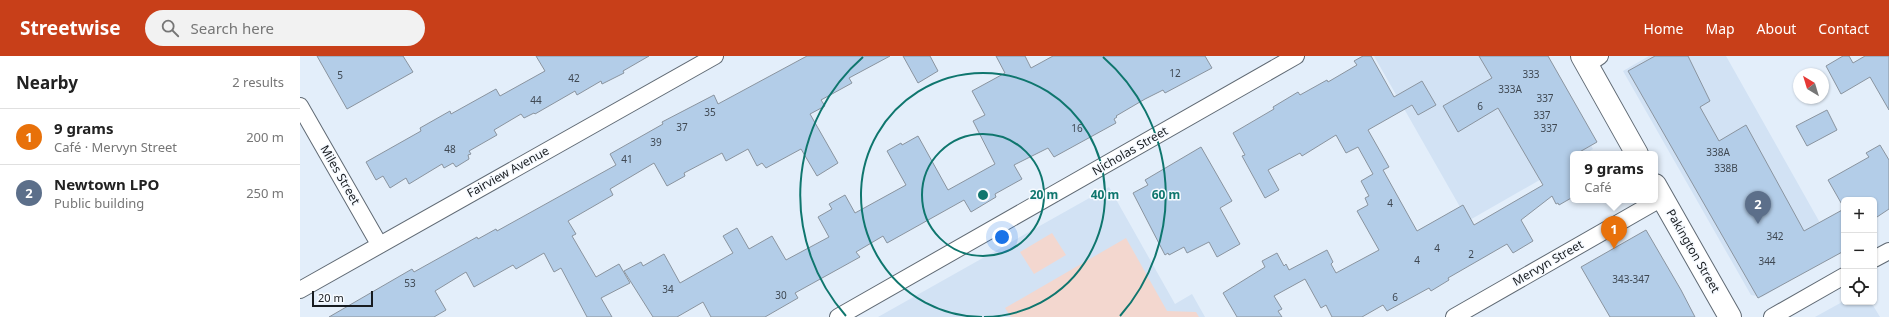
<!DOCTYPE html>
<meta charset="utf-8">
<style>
:root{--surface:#fff;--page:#f2f2f2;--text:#222;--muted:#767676;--line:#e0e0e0;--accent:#c83f19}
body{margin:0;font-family:"Noto Sans",sans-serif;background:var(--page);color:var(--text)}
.controls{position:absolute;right:12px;bottom:12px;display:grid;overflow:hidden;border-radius:6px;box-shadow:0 1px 3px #0004}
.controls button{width:36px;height:36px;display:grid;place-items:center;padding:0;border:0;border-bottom:1px solid var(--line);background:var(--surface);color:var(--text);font:20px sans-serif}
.compass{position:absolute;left:1493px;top:12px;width:36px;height:36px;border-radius:50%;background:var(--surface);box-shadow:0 1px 3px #0004;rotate:322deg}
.scale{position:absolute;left:12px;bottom:10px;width:61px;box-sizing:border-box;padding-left:4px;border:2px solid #181c20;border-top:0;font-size:11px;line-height:14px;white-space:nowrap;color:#181c20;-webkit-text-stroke:3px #f6faff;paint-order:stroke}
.you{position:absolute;left:702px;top:181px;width:14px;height:14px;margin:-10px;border:3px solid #fff;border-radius:50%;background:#1a73e8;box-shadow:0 0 0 6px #1a73e833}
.badge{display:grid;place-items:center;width:26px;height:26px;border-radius:50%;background:var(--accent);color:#fff;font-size:13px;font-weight:700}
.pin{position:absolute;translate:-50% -33px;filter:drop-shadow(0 1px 2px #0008)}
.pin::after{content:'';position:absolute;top:21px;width:14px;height:12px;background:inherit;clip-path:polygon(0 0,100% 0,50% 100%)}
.popup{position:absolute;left:1270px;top:95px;width:88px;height:52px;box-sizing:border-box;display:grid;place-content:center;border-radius:6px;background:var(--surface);filter:drop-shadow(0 1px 3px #0005);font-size:13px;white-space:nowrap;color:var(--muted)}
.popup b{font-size:15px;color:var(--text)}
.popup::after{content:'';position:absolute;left:50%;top:100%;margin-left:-8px;border:8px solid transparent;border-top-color:var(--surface)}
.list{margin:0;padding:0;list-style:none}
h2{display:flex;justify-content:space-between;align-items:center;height:52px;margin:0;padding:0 16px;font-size:17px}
h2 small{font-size:13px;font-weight:400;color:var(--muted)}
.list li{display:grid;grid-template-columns:26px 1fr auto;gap:12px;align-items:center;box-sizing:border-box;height:56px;padding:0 16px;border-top:1px solid var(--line)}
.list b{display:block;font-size:15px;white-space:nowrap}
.list p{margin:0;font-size:13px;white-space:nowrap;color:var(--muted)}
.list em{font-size:13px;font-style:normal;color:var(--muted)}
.icon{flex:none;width:22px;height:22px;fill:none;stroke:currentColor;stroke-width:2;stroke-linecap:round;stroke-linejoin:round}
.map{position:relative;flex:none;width:1589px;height:261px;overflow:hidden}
header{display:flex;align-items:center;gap:24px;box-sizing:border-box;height:56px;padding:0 20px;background:var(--accent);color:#fff}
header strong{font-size:19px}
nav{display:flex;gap:22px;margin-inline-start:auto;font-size:14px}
.search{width:280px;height:36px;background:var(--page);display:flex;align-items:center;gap:10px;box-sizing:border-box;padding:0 14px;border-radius:22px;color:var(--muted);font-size:15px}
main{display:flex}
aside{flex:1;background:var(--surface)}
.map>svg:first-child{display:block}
.built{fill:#d2e2f4}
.green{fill:#f3d7cf}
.building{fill:#b3cde8;stroke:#8a949f}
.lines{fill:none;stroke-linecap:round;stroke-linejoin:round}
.street-casing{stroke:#606a74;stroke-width:18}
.secondary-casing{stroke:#606a74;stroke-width:24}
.street{stroke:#fff;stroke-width:16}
.secondary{stroke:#fff;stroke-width:22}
.ring{fill:none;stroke:#0f766e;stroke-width:2}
.labels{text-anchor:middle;stroke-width:3;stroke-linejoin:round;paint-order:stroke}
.number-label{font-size:10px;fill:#3f4852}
.street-label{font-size:12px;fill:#181c20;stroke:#f6faff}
.centre{fill:#0f766e;stroke:#f6faff;stroke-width:2}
.ring-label{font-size:12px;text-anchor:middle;font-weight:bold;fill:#0f766e;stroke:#f6faff;stroke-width:3;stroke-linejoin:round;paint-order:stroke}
</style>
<header>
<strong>Streetwise</strong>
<div class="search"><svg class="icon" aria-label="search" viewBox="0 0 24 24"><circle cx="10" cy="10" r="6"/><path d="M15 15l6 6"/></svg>Search here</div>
<nav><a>Home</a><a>Map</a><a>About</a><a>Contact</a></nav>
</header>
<main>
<aside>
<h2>Nearby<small>2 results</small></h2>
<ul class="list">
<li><span class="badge" style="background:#e8710a">1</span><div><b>9 grams</b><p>Café · Mervyn Street</p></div><em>200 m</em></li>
<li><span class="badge" style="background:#5c6f8a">2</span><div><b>Newtown LPO</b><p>Public building</p></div><em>250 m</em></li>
</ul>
</aside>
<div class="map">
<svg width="1589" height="261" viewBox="0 0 1589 261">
<rect width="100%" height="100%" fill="#e3eefa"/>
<path class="built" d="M1074,0h166l53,93 -8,5h-12v7l-105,60z
M1349,0h77l111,197 -75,44 -11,-2 -128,-224z
M809,131l66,117 17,-10 13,23h-327z
M1544,245v1h27l9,15h-65z"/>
<path class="green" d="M752,177l14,22 -32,19 -14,-22z
M826,182l41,73 29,1 3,5h-188l-6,-9z"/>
<path class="building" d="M17,0h86l10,16 -66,37z
M236,0h113l-26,15 1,2 -22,11 -1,-3 -24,14 -2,-4 -40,23 -1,-1 -10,5 -3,-4 -27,16 3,5 -28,16 2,3 -3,1 1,4 -13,8 -3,-4 -9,5 -2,-4 -33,20 -3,-6 -16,10 -7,-12 -7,4 -10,-18 55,-31 -1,-3 30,-17 1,3 45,-25 4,7 45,-25z
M507,0h83l-41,22 3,5 -31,17 4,6 -15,8 28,49 -21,13 -16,-27 -35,19 -4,-5 -5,3 -9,-17 -22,12 -4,-8 -38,20 1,3 -18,10 -13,-23 -44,26 3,6 -45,26 8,13 -4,2 24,41 23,-13 11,19 -29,15 11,19h-25l-26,-49 -7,4 -10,-19 -28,16 -3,-4 -39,22 -8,-15 -31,19 11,19 -12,7h-105l83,-48 2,3 63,-35 1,2 18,-10 1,2 119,-66 -6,-11 53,-30 -1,-2 52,-27 4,9z
M603,0h27l8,15 -20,12z
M696,0h29l6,12 22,-12h152l7,12 -47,25 -2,-3 -18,9 -29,17 1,1 -3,2 2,4 -62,34 -6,-9 -34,17 8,14 -27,15 1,3 -25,15 -7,-12 -77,43 -4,-7 -27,16 4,5 -65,36 3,5 -33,19h-54l-8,-15 -26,15h-24l-29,-46 17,-9 2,4 21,-12 16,29 53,-30 -10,-17 14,-8 12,21 23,-13 14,24 43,-23 -11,-20 14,-8 -3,-5 16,-9 10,18 51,-28 -19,-34 14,-8 1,2 16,-9 30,54 47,-26 -22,-43 12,-6 -13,-24 33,-18z
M1063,0h8l23,41 28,-16 14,24 -18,10 -6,-10 -44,25 21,37 -6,3 34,61 46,-26 11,20 69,-40 -45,-77 -40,24 -15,-26 49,-28 -13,-22h69l49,86 -21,12h-3v43l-14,8 -1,-2 -2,1 -4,-8 -31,24 12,21 -20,12 -6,-9 -59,34 1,2 -18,11 -2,-3 -42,23 -4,-6 -21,12h-30l-6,-12 -5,3 -16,-29 -31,17 8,13 -4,2 4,6h-45l-14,-24 42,-26 -3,-6 15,-8 7,13 2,-2 3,6 38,-20 6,12 -2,2 5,9 43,-23 -22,-39 11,-6 -3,-7 4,-2 -8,-15 12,-7 -15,-27 -12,6 -10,-18 -34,21 -2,-3 -32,17 11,20 -14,8 -23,-42 3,-1 -12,-22 41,-24 -1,-2 25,-15 2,3 27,-15 1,2 29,-17 -3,-4z
M1355,0h33l22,45 -10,6 19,34 27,-16 58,106 40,-22v42l-86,47 -130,-227z
M1543,0h6l4,7 12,-7h24v54l-19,-33 -29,17 -15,-28z
M1527,54l10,20 -30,16 -11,-20z
M1580,89l9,15v49l-15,10v-19h-30v8l-16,-28 41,-23 -3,-4z
M901,91l31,54 -12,7 20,36 -23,13 -8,-15 -22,11 -3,-6 -15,8 -1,-2 -3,2 -32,-62 15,-8 -3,-5z
M1346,174l35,60 14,27h-85l-29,-50z"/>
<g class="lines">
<g class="street-casing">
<path id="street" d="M1287,9l13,-9
M0,50l79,138
M1574,203l15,-8
M0,234l415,-234
M538,261l458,-261
M1154,261l208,-119
M1472,261l72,-41"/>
</g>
<g class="secondary-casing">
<path id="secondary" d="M1282,0l55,98
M1355,129l75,132"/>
</g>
<use href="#street" class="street"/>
<use href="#secondary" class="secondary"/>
</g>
<g class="ring">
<circle cx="683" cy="139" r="61"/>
<path d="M682 261A122 122 0 1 1 684 261"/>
<path d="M546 260A183 183 0 0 1 563 1M803 1A183 183 0 0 1 820 260"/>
</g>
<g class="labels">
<g class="number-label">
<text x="875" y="21">12</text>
<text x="1231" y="22">333</text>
<text x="40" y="23">5</text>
<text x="274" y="26">42</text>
<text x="1210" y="37">333A</text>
<text x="1245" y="46">337</text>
<text x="236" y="48">44</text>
<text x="1180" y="54">6</text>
<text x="410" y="60">35</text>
<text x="1242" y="63">337</text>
<text x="382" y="75">37</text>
<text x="777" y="76">16</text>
<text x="1249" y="76">337</text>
<text x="356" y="90">39</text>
<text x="150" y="97">48</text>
<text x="1418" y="100">338A</text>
<text x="327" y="107">41</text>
<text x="1426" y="116">338B</text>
<text x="1090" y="151">4</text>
<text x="1475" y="184">342</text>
<text x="1137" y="196">4</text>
<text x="1171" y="202">2</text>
<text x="1117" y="208">4</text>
<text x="1467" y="209">344</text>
<text x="1331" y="227">343-347</text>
<text x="110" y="231">53</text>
<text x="368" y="237">34</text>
<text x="481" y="243">30</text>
<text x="1095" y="245">6</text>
</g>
<g class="street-label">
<text transform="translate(830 95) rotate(-30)" y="4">Nicholas Street</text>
<text transform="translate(208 116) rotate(-29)" y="4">Fairview Avenue</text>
<text transform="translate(40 119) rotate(60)" y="4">Miles Street</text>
<text transform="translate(1393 195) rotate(60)" y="4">Pakington Street</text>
<text transform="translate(1248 207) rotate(-30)" y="4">Mervyn Street</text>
</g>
</g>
<circle cx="683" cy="139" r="6" class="centre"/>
<g class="ring-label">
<text x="744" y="143">20 m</text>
<text x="805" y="143">40 m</text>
<text x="866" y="143">60 m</text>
</g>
</svg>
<div class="controls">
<button>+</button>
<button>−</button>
<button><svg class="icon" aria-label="locate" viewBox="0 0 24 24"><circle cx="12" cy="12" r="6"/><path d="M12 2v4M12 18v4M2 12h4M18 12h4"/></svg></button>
</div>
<svg class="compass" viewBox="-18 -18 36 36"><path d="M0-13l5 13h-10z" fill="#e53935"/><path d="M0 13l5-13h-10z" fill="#767676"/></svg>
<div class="scale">20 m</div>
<div class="you"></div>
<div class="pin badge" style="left:1314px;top:193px;background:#e8710a">1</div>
<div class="popup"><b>9 grams</b>Café</div>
<div class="pin badge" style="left:1458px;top:168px;background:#5c6f8a">2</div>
</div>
</main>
